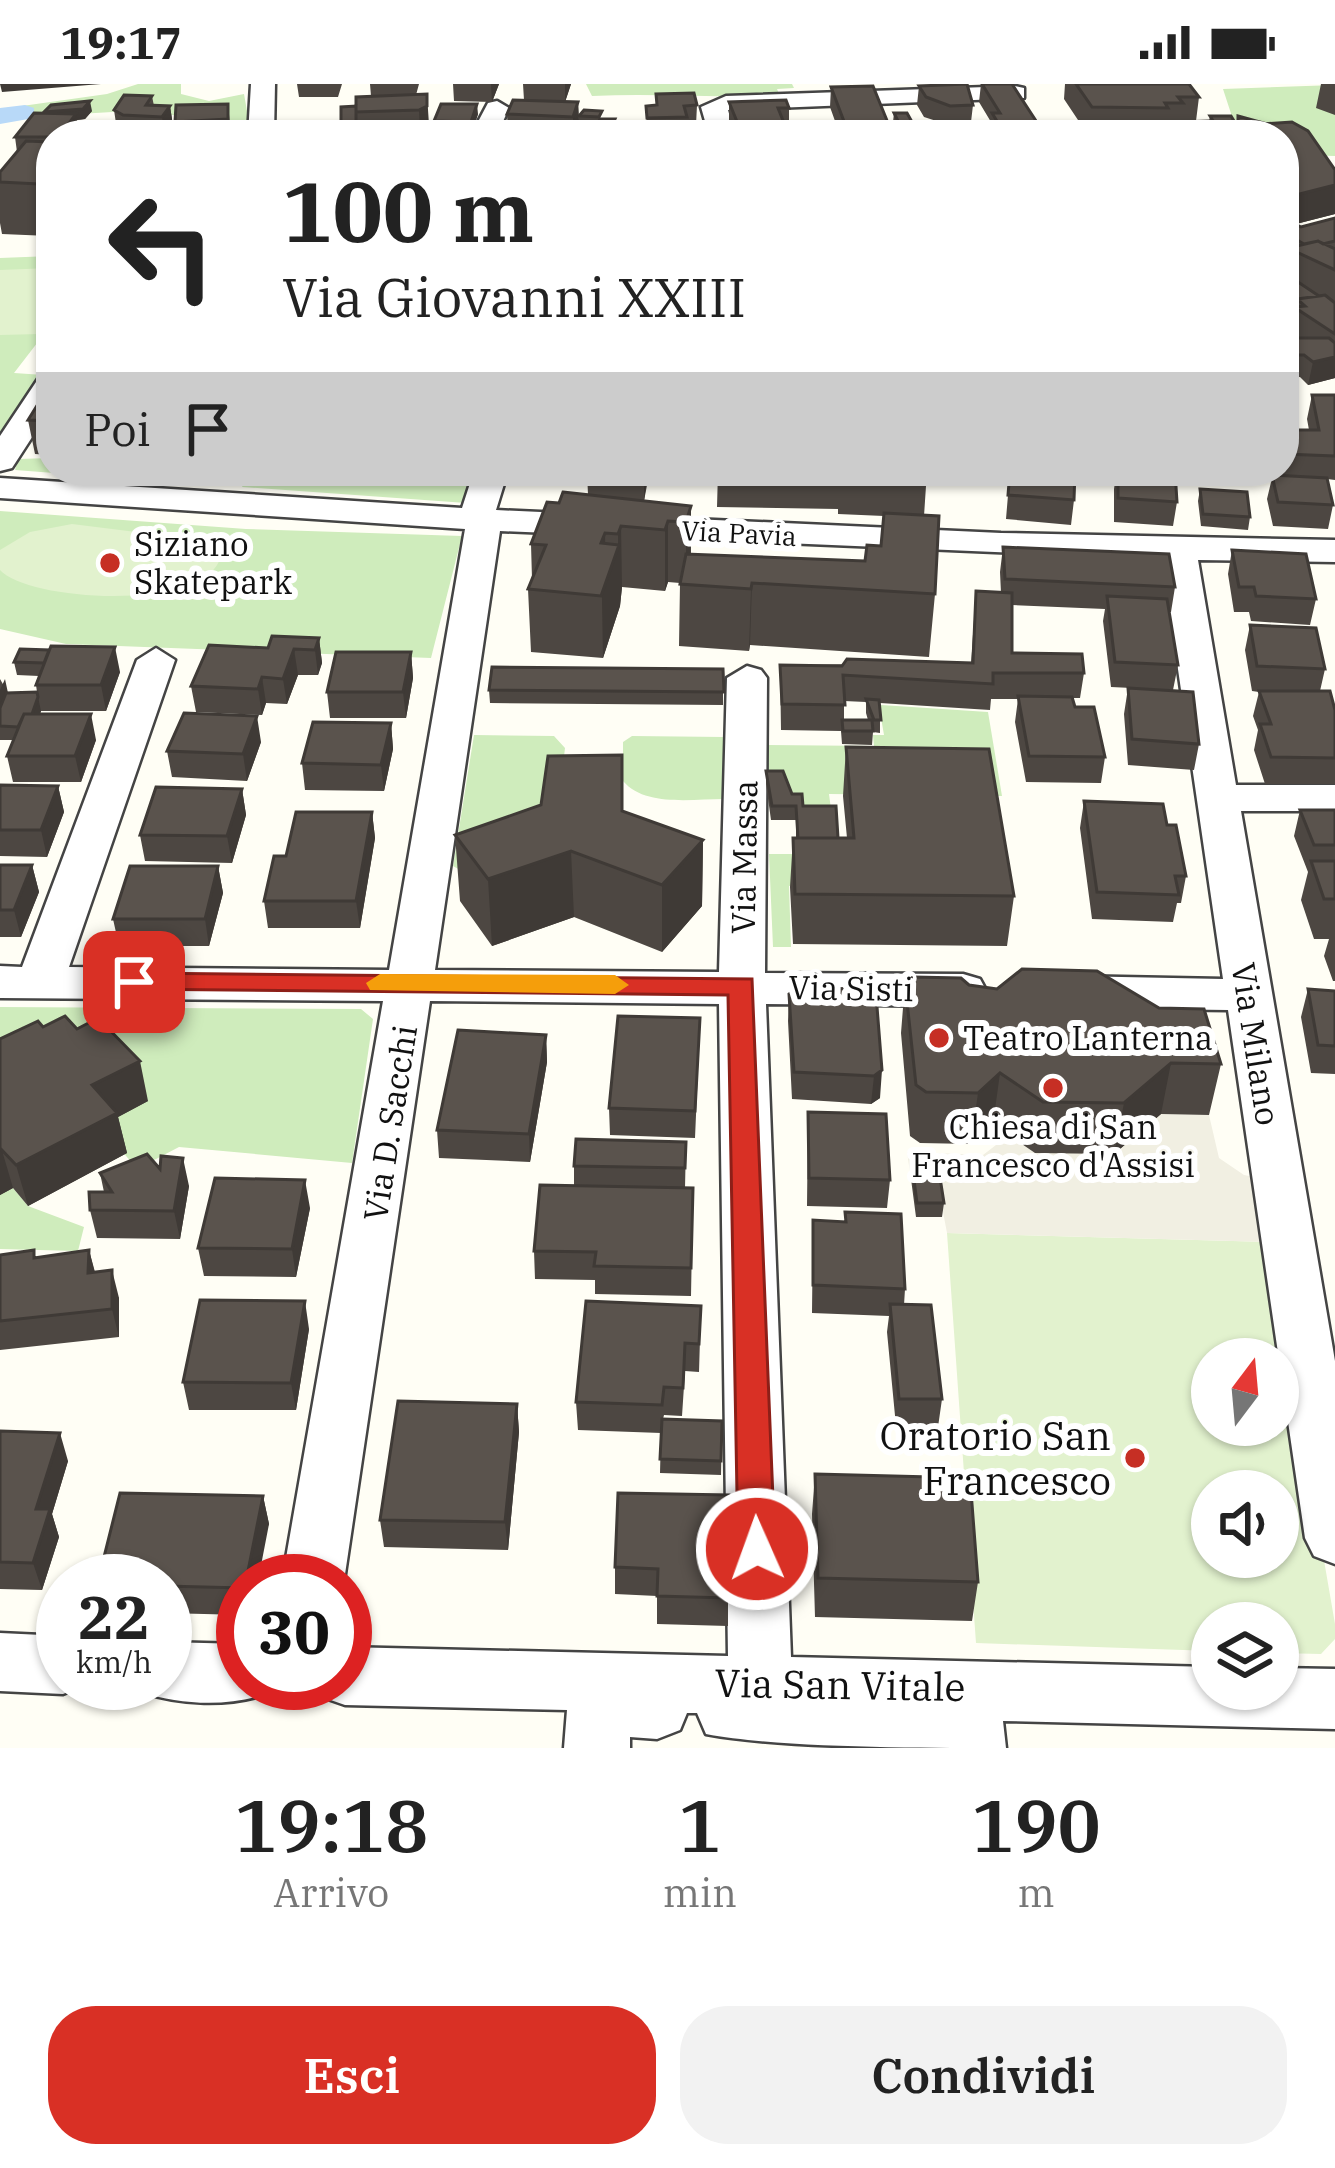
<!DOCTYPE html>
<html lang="it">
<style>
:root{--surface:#fff;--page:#f2f2f2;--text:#222;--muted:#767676;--accent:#d93025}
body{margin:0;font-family:"IBM Plex Serif",serif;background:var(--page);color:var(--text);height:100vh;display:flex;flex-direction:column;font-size:45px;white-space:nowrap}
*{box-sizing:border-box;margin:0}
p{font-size:39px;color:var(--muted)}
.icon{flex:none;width:66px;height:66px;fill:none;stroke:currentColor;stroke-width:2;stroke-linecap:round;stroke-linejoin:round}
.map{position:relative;height:1664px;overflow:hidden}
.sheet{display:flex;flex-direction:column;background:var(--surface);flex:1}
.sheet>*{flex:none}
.top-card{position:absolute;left:36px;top:36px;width:1263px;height:366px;border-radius:48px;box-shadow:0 3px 9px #0004;background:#fff;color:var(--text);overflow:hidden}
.needle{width:78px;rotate:16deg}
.fabs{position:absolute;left:1191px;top:1254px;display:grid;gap:24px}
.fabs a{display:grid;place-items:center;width:108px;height:108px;border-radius:50%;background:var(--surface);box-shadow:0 3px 9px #0004;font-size:60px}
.speed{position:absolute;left:36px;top:1470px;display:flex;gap:24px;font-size:60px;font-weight:700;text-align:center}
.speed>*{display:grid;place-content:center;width:156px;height:156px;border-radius:50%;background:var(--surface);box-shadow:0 3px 9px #0004;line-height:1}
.speed small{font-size:30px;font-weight:400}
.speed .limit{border:18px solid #d22;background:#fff;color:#111}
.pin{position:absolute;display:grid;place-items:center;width:102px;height:102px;color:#fff;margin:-51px;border-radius:24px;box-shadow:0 6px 18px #0006}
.me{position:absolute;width:132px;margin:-66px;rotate:358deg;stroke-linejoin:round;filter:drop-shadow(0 0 9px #0008)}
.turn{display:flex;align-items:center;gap:42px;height:252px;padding:0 48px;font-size:54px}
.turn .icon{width:156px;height:156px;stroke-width:2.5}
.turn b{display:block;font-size:84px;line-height:102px}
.then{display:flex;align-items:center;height:114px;padding:0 48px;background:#0003;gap:24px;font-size:45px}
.eta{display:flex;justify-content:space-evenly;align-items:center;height:204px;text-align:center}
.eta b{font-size:72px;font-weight:600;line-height:84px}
.cta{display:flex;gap:24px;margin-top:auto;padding:24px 48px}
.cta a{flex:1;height:138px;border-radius:48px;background:var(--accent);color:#fff;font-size:48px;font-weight:600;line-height:138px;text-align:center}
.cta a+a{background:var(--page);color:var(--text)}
.status{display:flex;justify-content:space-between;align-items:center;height:84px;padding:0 60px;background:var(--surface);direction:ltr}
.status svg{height:33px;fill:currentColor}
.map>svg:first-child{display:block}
.green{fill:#cfecbc}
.pitch{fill:#e2f2ce;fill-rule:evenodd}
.plaza{fill:#f1efe2}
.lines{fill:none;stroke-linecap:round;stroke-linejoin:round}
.canal{fill:#b8d9f8;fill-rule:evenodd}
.minor-casing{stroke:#444;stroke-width:5}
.minor{fill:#fff;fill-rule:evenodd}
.wall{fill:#4d4742;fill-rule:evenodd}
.shaded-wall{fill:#3f3a36}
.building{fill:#5a534d;stroke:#3f3a36;stroke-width:3}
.route{fill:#d93025;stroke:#8d1f18;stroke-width:3}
.slow{fill:#f59e0b}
.poi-dot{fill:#c62f24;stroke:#fff;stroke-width:4.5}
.labels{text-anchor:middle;stroke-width:12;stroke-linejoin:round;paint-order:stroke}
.far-street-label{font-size:27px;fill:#111;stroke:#fff}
.poi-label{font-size:33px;fill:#111;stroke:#fff;text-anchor:start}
.street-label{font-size:33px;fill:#111;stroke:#fff}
.near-poi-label{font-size:39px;fill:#111;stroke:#fff;text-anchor:end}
.near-street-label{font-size:39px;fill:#111;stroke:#fff}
</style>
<div class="status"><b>19:17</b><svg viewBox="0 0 49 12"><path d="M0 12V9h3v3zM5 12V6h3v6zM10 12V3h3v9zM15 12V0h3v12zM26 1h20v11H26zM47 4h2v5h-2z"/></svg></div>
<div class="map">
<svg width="1335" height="1664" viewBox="0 0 1335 1664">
<rect width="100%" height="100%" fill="#fffef5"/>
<!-- green -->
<path class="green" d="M138,0H181V10L209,17L244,10L249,38L129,27L28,33L19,27L22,22L107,10Z
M586,0H792L794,4L777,5L780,12C716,14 655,9 592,12Z
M1335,1V72L1297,71L1284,51H1238L1223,5Z
M51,172V241L14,289L44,291L0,353V174Z
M51,374V387H231L223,402L15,386L18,375Z
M250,387H397L487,399L480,420L242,403Z
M0,427L246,445L462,452L431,574L66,560L0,545Z
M866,620L988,628L1002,712L829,710L832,733L793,721L768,698V661L874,662L873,651H884L880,628L866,627Z
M474,651L554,652L565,664L557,732L492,804L453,782Z
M632,652L724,653V715C692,715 645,723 623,697V658Z
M769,770H797L799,801L789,802L791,863H773Z
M0,923L361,925L373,935L352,1079L179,1063L137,1085L101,1042L148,1016L0,1001Z
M13,1104L28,1122L84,1143L78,1167L0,1165V1110Z"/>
<!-- pitch -->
<path class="pitch" d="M51,184V210L39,250L0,251V186Z
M72,440L200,456L215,462L221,472C207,529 27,517 0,486V466L30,448Z
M947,1149L1269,1158L1335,1540V1555L1321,1570L1278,1569V1539H1212V1567L976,1559ZM1212,1275H1278V1341H1212ZM1212,1407H1278V1473H1212Z"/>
<!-- plaza -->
<path class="plaza" d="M1161,1030L1209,1031L1219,1074L1244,1091L1260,1094L1269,1158L947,1149L937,1096L911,1095L907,1068L983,1071L1009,1051L1035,1069Z"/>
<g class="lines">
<!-- canal -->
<path class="canal" d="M25,21L34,24V34L0,40V24Z"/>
<defs>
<path id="minor" d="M251,0H275L274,51H248Z
M1015,2L1024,4V14L728,26L735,51H709L701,23L726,12Z
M497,17L509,24L497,51H471L488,19Z
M51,289V324L12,384L0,387V352L40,292Z
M474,387H508L496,426L1001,449L1335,456V478L1198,476L1236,701H1335V727H1241L1335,1277V1480L1314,1472L1305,1454L1228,926L1071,924L1054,919L1048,908L1054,897L1071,892L1223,895L1162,475L500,447L435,886L719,888L727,594L747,582L761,586L767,594L765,889L963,890L980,895L986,906L980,917L963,922L766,920L791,1573L1212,1583V1605H1278V1584L1335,1585V1645L1003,1637L1006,1664C924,1664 779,1664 706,1650L697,1629H687L680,1646L657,1655L630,1653V1664H564L567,1626L345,1621L322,1613L316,1599H345V1563L728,1572L719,920L430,917L344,1497H282L383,917L0,914V882L22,883L137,576L156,564L175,576L69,883L389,886L465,445L0,414V394L462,424Z
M0,1549L63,1552V1599L85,1601L63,1610L0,1607Z
M165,1558L243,1560V1599H270L266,1610C229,1623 179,1621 142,1608L139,1599H165Z"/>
</defs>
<!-- minor casing -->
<use href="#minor" class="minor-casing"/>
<!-- minor -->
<use href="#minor" class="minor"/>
</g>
<!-- wall -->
<path class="wall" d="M297,0H342L338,13H299Z
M370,0H419L416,11L429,41L420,46L342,49L341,39L356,22L371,12Z
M453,0H499L492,18L454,17Z
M523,0H571L565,18L524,16Z
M981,0H1012L1042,46V51H840L830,23L831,3L888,39L893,38L894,29L917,47L952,45V42L924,33L917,21L919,2L973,21L971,38L991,45V38L979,18Z
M1065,0H1189L1199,13L1196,37L1209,38L1210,32L1236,41L1238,32L1267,40L1292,38L1335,130L1296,140L1301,143L1335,134V294L1308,301L1300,293L1284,294V254H1288L1289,244L1284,245V51H1088L1064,15Z
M1321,0H1335V31L1316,24Z
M656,10L697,21L696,41H687L686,51H647L646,22L656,21Z
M152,12L154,22H170L173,42L166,51H126L117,46L114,26Z
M578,18L579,38L574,51L508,50L507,30Z
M729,18L789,24V44H786L785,51H734L729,37Z
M228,20L231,51H177L175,38Z
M584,26L602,35L615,46L613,51H596V43L579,42V32Z
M92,27L85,35L77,36L80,49L51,51V149L49,152L2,150L0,139V88L17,68L15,53L44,29Z
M478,30L472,48L434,47V37Z
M51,299V371L35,370L28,336Z
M1284,310L1297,326L1293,346H1309L1307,335L1312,311H1335V396L1327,395L1333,421L1328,445L1273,442L1267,415L1272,394L1175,390L1177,418L1173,442L1114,438V405L1116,391H1104V387H1284Z
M587,387H657L655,396H648L644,417L691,422V470L865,477L881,462L884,432L838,430V425L717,423L718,387H927L924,432L935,510L929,573L750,561L749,567L679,562L680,499L668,498L665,507L622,503L620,522L603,574L531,568L528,505L532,495L531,460L559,419L588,411Z
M1010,387L1074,416L1071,441L1006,435Z
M1200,405L1250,433L1248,446L1201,442L1198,417Z
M1003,463L1175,503L1171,528H1169L1178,581L1173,606L1111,603L1103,537L1105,525L1012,521V569L1084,589L1080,614H1072L1075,623L1105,673L1101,699L1026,698L1015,638L1018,615H991L990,626L880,619V649L873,648L872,661L842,660L841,647L781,646L780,581L971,579L976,507L1001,509L1000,488ZM844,617L866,618V629L868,636H844Z
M1232,466L1316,515L1310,541L1251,537L1249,528H1234L1228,490Z
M1250,541L1325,585L1320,607L1335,626V700H1265L1254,666L1258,646L1253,632L1259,608L1252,607L1245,566Z
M319,554L322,579L318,591H298L287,620L266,619L262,631L196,628L191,602L268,564Z
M20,565L120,588L106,627H41L40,630L96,656L81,698H13L7,672L13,656H0V595L8,609L37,608L36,601L39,592L17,591L14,578Z
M411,568L413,594L406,634H330L327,608Z
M723,585V621L490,619L489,606Z
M1128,604L1199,660L1194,686L1128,681L1124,630Z
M391,639L393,665L384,707L305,706L302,679Z
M261,658L247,697L172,693L167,667Z
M846,663L1014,812L1007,862L793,860L790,803L793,754H796V736H771L766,700V687L838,754H847L843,712Z
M0,701L58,702L64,728L47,773L0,772Z
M242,705L246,731L232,779L145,777L140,751Z
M1084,717L1167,741L1186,792L1181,819H1177L1173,838L1092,835L1080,744Z
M1300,726H1335V897H1333L1324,872L1329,855H1314L1301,816L1308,788L1294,752Z
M623,727L703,756L702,822L662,868L574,833L492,862L460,817L455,751Z
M372,728L375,754L360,844H268L264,817L286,772Z
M0,781H32L39,808L21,853H0Z
M218,782L223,809L209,862H119L113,835Z
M905,899L969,901L1221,980L1209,1031L1161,1030L1114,1070L1035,1069L993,1040L971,1060L920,1059L910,1052L901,949Z
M868,905L880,1014L871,1020L792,1015L788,937L789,910Z
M1308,905L1335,907V990L1311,989L1301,933Z
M43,943L148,1017L118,1033L127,1069L28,1122L13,1104L0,1111V955Z
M546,951L547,978L530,1078L439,1074L437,1046Z
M699,962L695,1054L610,1051L609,1024Z
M808,1028L890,1096L887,1124L807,1122Z
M686,1058L685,1104H693L691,1212L595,1210V1196L535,1195L534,1167L574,1102V1082Z
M912,1081L944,1119L942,1133H916L911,1095Z
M160,1085L189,1102L180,1155L97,1154L90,1126L104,1108L100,1089Z
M310,1124L296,1193L204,1192L198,1164Z
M845,1129L905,1205L904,1221L942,1315L938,1343L896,1342L887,1248L889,1232L812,1229L813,1136L845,1138Z
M89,1166L95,1188L119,1214V1253L0,1266V1171L36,1174Z
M701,1222L699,1288L685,1287L682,1332L664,1331L663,1335L722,1337L721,1391L660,1389L661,1349L578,1346L576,1318Z
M309,1245L296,1326H189L183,1298Z
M517,1320L519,1348L508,1466L384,1463L380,1436Z
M0,1347L68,1377L52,1430L59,1453L42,1506L0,1505Z
M815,1390L978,1498L972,1537L815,1533L812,1430Z
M618,1409L728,1514V1542L657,1540V1512L615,1510V1483Z
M263,1412L269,1440L243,1497V1531L165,1529V1497Z"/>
<!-- shaded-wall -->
<path class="shaded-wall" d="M0,0H101L2,8Z
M491,0H499L492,18Z
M565,0H571L565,18Z
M427,10L429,41L420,46L419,26Z
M90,17L92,27L85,35L77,36L78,51H60L44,28Z
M578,18L579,38L573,51V33Z
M477,20L478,30L472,48L471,38Z
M170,22L173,42L165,51L162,33Z
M51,85V149L49,152L39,100Z
M1335,101V130L1284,143V114Z
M1297,156L1294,167L1288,164L1284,180V159Z
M1335,273V294L1308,301L1313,278Z
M644,387H648L644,417Z
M691,422L690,483L686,499V438Z
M668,437V498L665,507V446Z
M621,442L622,503L620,522L603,574L601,459L605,449L606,498L618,463V450Z
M752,499L750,561L749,567L751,505Z
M319,554L322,579L318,591L315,566Z
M115,563L120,588L106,627L101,601Z
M294,565L298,591L287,620L283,595Z
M411,568L413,594L406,634L403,608Z
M262,593L266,619L262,631L258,605Z
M5,595L8,609L0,626V606Z
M38,613L41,627L30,656L26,643Z
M91,630L96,656L81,698L75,672Z
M257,632L261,658L247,697L243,670Z
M391,639L393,665L384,707L381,681Z
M58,702L64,728L47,773L41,746Z
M242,705L246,731L232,779L227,752Z
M372,728L375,754L360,844L356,817Z
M703,756L702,822L662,868V801Z
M571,767L574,833L492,862L488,795Z
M32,781L39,808L21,853L14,826Z
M218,782L223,809L209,862L205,835Z
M546,951L547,978L530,1078L529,1050Z
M140,977L148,1017L118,1033L127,1069L28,1122L16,1081L92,1001Z
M1171,979L1161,1030L1114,1070L1124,1019Z
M882,986L880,1014L871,1020L874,992Z
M1000,989L993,1040L971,1060L978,1009Z
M1,1063L13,1104L0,1111V1064Z
M183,1074L189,1102L180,1155L174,1127Z
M305,1096L310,1124L296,1193L292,1165Z
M89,1166L96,1194L88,1189Z
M112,1186L119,1214V1253L112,1225Z
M305,1217L309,1245L296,1326L291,1299Z
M517,1320L519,1348L508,1466L505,1438Z
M60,1349L68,1377L52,1430L59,1453L42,1506L33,1479L36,1425Z
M263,1412L269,1440L258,1497H246Z"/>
<!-- building -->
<path class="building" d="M967,0L973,21L950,22L926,13L919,2Z
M982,0H1012L1042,46L1003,47L992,29H1000Z
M1076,0H1189L1199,13H1178L1183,19H1165L1168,24L1092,23Z
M873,2L888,39L898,38L902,50L848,48L831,3Z
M694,9L697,21L684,22L687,33L647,34L646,22L657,21L656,10Z
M427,10V22L419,26L356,28V13Z
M124,11L152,12L146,21L170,22L162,33L123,31L114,26Z
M513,16L578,18L573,33L507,30Z
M786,16L789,24H778L786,44L740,45L729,18Z
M90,17L83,25L44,28L51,21Z
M228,20V35L175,38L176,21Z
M441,20H477L471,38L434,37Z
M356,22V38L341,39V23Z
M584,26L602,27L599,33L579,32Z
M34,29L76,30L60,51H51V53H15Z
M894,29H907L917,47H903Z
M1210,32H1231L1237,42L1217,43Z
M1238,32L1267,40L1241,42L1238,40Z
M600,35H615L611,44L596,43Z
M1209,37L1213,44L1187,46L1181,38Z
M978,38L997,49L919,51L917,47L956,45L953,39Z
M1172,38L1185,51H1147L1136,40Z
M1292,38L1308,47L1335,86V101L1284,114V75L1290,78L1284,60V51H1196L1190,45Z
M26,57L51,58V85L39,100L0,98V88Z
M1335,134V157L1323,160L1318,157L1304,160L1297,156L1284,159V139L1291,138L1301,143Z
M1318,157L1335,165V186L1288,164Z
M1284,196H1295L1319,212L1297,215L1295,222L1284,223Z
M1325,211L1335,219V250L1294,223L1305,222L1297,215Z
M1284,254H1329L1335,259V273L1313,278L1304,271H1284Z
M51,299V337L28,336Z
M1284,310H1293L1297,326L1288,325L1290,335L1284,334Z
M1312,311H1335V372L1284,370V346H1319Z
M718,387H927V399L840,395V390L718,388Z
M1010,387H1075L1074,416L1008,411Z
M1118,387H1175L1177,418L1118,414Z
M1272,391L1327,394L1333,421L1278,418Z
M1200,405L1247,408L1250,433L1203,430Z
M563,408L691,422L686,438L668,437L665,446L621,442L618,450L605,449L601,459L619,461L601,512L528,505L546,461L531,460L547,418L559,419Z
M884,429L939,432L935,510L752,499L751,505L680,500L686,470L865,477L867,461L881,462Z
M1003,463L1169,470L1175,503L1005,495Z
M1232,466L1306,470L1316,515L1256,512L1254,503H1239Z
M976,507L1012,509V569L1082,570L1084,589H993V600L843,591L845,621L782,620L780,581L842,582L847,575L973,579Z
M1107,512L1167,515L1178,581L1115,578Z
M1250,541L1316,544L1325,585L1257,582Z
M272,552L319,554L315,566L294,565L283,595L262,593L258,605L191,602L209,561L268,564Z
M51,562L115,563L101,601H36Z
M20,565L49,566L44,579L14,578Z
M336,568H411L403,608H327Z
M492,583L723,585L724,608L489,606Z
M1128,604L1193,608L1199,660L1132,655Z
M1259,607H1330L1335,626V674L1271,673L1260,640H1271Z
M37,608L38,613L32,630H24L18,643L0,642V624L6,609Z
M1018,612L1072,613L1075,623H1094L1105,673L1029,672Z
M866,615L879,616L881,636H874Z
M184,629L257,632L243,670L167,667Z
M24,630H91L75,672H7Z
M842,636H872L873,647H843Z
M313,638L391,639L381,681L302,679Z
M846,663L989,665L1014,812L795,810L793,754H854Z
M622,671V727L703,756L662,801L571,767L488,795L455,751L541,721L548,672Z
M766,687H783L792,710H802L803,722H836L838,754H798L796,722H772Z
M0,701L58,702L41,746H0Z
M156,703L242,705L227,752L140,751Z
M1084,717L1163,720L1167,741H1176L1186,792H1175L1179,811L1097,808Z
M1300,726H1335V761H1314Z
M296,728H372L356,817H264L274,772H286Z
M1311,777H1335V815H1324Z
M0,781H32L14,826H0Z
M130,782H218L205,835H113Z
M1022,885L1097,887L1159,924L1204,925L1221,980L1171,979L1124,1019L1043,1018L1000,989L978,1009L926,1008L916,1001L905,899L913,893L961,894L969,901L997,905Z
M798,904L868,905L876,910L882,986L874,992L794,988L789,910Z
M1308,905L1335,907V962L1318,961Z
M65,932L77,945L98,934L140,977L92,1001L117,1029L16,1081L0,1064V955L38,937L43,943Z
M618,932L700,934L695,1027L609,1024Z
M458,946L546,951L529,1050L437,1046Z
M808,1028L886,1030L890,1096L809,1094Z
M576,1055L686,1058L685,1084L574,1082Z
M147,1070L160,1085L161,1072L183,1074L174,1127L90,1126L89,1108H112L100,1089Z
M912,1081H938L944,1119H917Z
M215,1094L305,1096L292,1165L198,1164Z
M540,1101L693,1104L691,1184L594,1182L596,1168L534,1167Z
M845,1128L901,1130L905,1205L813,1201V1136L846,1138Z
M34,1166V1174L89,1166L88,1189L112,1186V1225L0,1237V1171Z
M200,1216L305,1217L291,1299L183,1298Z
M586,1217L701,1222L699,1260L685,1259L683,1304L664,1303L662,1321L576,1318Z
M890,1220L931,1221L942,1315H899Z
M398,1317L517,1320L505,1438L380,1436Z
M662,1335L722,1337L721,1377L660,1375Z
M0,1347L60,1349L36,1425H50L33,1479L0,1478Z
M815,1390L970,1394L978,1498L818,1494Z
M120,1409L263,1412L246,1497H243V1504L165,1502V1497H98Z
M618,1409L729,1411L728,1514L657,1512L658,1485L615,1483Z"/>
<!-- route -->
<path class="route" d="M134,889L752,895L775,1465L770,1476L757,1481L744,1476L738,1465L728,911L123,905L119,898Z"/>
<!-- slow -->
<path class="slow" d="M380,890L615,891L629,901L615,910L370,906L366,899Z"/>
<!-- markers -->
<g class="poi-dot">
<circle cx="110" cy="479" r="12"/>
<circle cx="939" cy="954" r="12"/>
<circle cx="1053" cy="1004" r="12"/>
<circle cx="1135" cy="1374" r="12"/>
</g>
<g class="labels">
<!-- far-street labels -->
<g class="far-street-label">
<text transform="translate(739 450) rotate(3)" y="9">Via Pavia</text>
</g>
<!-- poi labels -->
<g class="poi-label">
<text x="134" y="472">Siziano<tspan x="134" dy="38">Skatepark</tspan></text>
<text x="963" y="966">Teatro Lanterna</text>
<text x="1053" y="1055" text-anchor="middle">Chiesa di San<tspan x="1053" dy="38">Francesco d'Assisi</tspan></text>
</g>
<!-- street labels -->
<g class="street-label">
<text transform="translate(744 773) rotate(-89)" y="12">Via Massa</text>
<text transform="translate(851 904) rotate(1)" y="12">Via Sisti</text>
<text transform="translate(1256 960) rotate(81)" y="12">Via Milano</text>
<text transform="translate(390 1039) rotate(-81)" y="12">Via D. Sacchi</text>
</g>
<!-- near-poi labels -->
<g class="near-poi-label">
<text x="1111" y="1366">Oratorio San<tspan x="1111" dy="45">Francesco</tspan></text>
</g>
<!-- near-street labels -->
<g class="near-street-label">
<text transform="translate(840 1601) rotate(1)" y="14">Via San Vitale</text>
</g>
</g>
</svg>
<div class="fabs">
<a><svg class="needle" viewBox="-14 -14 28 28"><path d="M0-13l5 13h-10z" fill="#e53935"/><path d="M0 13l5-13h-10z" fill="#767676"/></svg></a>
<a><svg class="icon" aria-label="sound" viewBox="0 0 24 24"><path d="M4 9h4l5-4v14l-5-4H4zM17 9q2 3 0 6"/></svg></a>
<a><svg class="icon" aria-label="layers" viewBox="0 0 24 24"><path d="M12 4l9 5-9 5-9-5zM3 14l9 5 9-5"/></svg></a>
</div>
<div class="speed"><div>22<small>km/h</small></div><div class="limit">30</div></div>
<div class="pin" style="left:134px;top:898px;background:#d93025"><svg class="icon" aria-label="arrive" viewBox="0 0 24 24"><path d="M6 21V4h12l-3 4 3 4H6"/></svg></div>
<svg class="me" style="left:757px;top:1465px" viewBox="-20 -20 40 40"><circle r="17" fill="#d93025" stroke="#fff" stroke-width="3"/><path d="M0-11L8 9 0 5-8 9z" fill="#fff"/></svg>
<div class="top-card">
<div class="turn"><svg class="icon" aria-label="left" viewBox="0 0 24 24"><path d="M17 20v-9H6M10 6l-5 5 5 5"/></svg><div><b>100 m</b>Via Giovanni XXIII</div></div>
<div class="then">Poi<svg class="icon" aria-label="arrive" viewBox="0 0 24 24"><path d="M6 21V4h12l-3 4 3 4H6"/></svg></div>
</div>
</div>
<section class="sheet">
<div class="eta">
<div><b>19:18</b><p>Arrivo</p></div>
<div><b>1</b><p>min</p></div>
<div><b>190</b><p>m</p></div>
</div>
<div class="cta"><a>Esci</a><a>Condividi</a></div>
</section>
